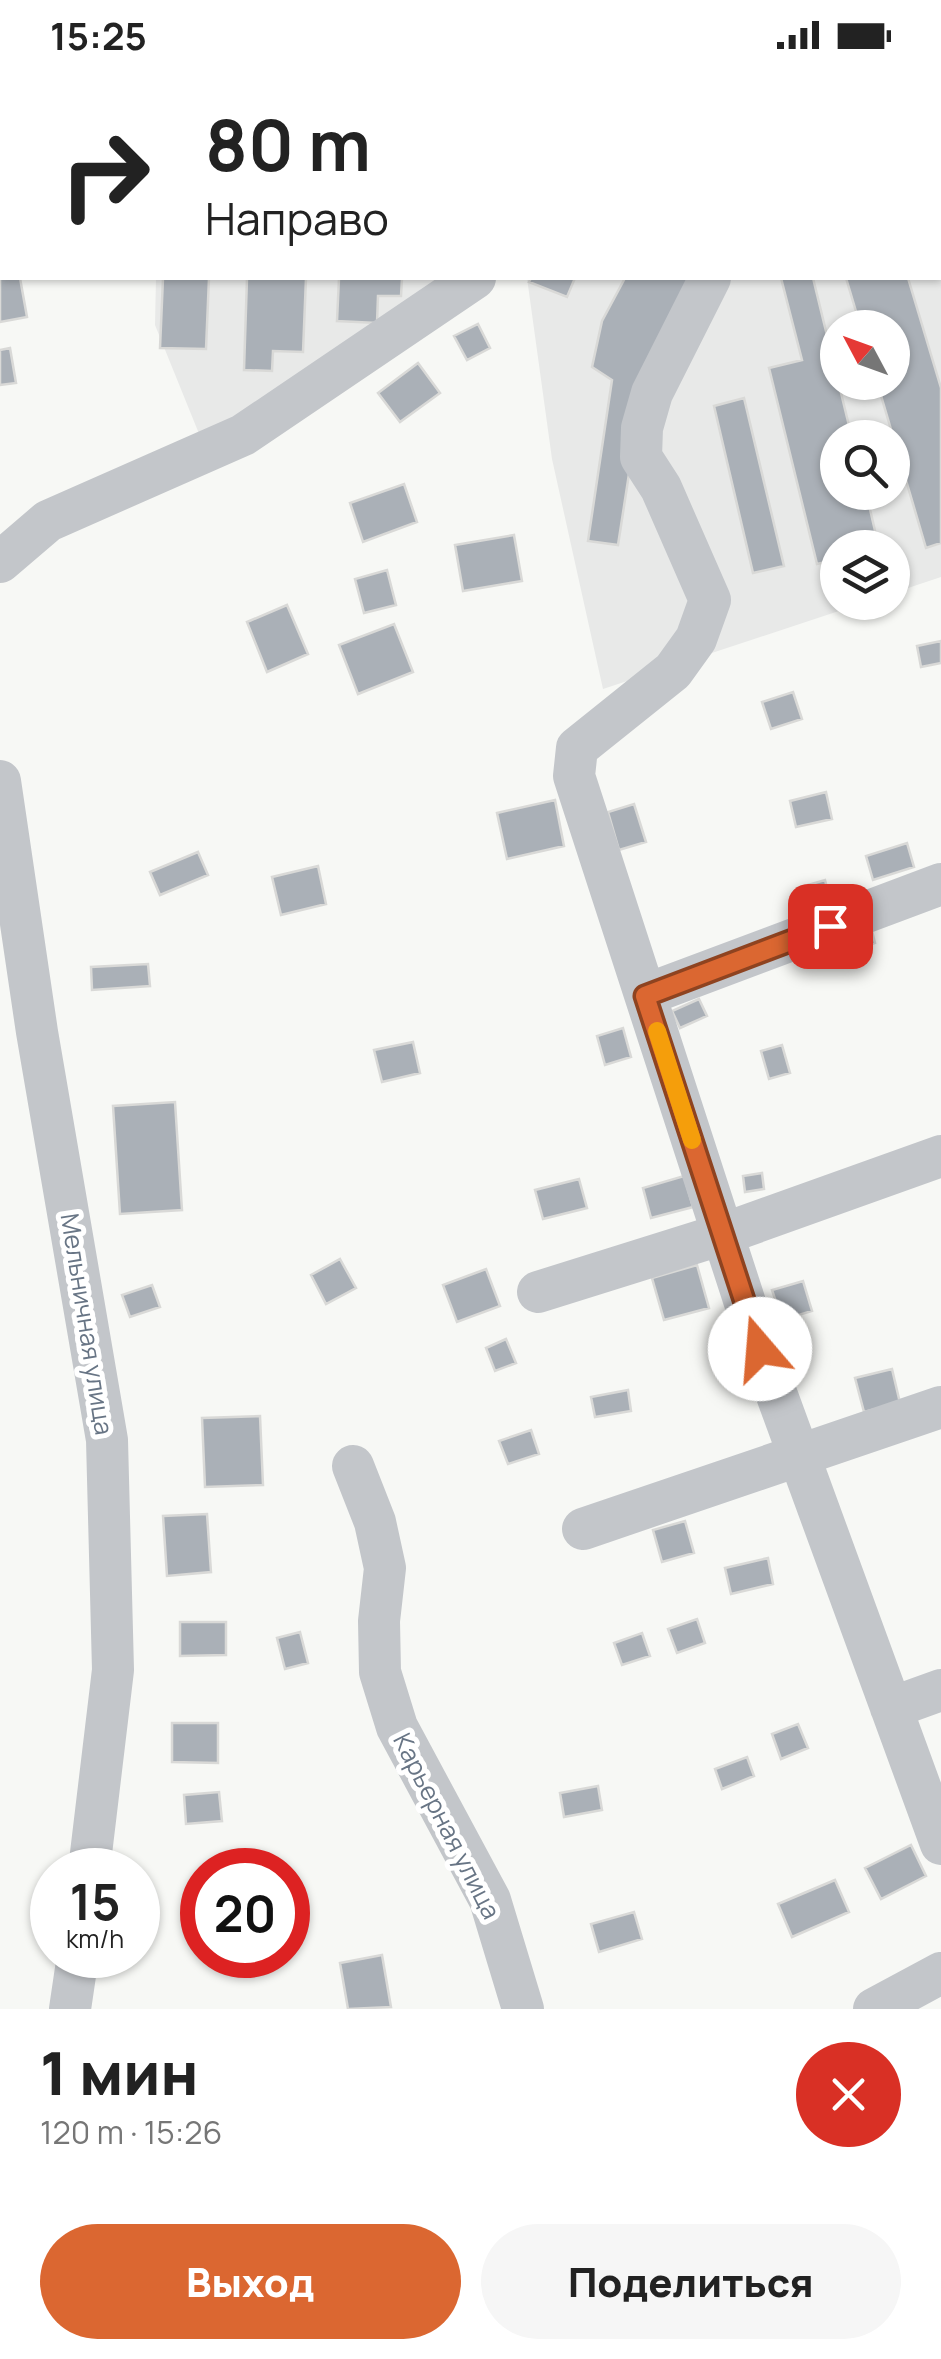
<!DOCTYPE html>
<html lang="ru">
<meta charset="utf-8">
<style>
:root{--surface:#fff;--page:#f6f6f6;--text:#222;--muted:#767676;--accent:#db6731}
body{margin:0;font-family:Manrope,sans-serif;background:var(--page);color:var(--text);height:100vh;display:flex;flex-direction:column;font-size:38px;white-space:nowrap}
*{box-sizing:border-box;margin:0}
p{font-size:32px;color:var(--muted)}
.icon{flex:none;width:55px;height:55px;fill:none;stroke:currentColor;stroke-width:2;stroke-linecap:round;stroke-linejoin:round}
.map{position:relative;height:1939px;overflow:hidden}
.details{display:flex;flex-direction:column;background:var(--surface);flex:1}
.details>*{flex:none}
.guide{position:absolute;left:0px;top:0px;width:942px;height:210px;box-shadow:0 2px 8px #0004;background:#fff;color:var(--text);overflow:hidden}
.needle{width:65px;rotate:311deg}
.buttons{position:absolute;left:820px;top:240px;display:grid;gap:20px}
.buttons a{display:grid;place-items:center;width:90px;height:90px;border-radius:50%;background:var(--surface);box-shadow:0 2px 8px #0004;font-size:50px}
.speed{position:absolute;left:30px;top:1778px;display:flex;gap:20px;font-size:50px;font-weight:700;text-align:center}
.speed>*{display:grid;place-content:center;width:130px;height:130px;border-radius:50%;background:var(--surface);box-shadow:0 2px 8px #0004;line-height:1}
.speed small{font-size:25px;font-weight:400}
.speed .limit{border:15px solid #d22;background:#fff;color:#111}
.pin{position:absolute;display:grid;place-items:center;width:85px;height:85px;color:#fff;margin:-42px;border-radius:20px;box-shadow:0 5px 15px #0006}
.me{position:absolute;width:110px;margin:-55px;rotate:342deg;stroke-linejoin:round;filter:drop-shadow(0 0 8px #0008)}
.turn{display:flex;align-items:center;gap:35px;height:210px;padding:0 40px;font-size:45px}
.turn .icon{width:130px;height:130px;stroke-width:2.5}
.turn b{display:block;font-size:70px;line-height:85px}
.round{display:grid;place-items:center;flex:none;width:105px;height:105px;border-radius:52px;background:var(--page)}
.overview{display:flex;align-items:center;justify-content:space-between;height:170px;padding:0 40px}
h1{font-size:60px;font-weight:800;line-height:75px}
.primary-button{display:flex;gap:20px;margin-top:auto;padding:20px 40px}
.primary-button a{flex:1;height:115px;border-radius:60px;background:var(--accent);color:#fff;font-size:40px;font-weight:800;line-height:115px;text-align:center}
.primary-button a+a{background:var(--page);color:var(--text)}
.status{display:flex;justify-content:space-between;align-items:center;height:70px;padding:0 50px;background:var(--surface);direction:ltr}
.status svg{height:28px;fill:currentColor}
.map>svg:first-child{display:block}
.built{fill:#e8e9e8;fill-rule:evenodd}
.building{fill:#aab0b7;stroke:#d9d9d7;stroke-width:2.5}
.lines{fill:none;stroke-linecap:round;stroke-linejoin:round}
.minor{stroke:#c3c6ca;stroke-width:42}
.route-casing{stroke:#8e4320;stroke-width:25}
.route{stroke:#db6731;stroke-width:18}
.slow{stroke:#f59e0b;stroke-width:18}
.labels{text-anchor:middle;stroke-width:10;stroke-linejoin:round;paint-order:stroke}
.street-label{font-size:25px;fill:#687585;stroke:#fff}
</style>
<div class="status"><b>15:25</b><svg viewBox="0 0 49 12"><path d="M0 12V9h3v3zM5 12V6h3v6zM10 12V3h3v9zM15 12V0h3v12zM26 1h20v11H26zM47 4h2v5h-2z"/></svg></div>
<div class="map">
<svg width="941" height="1939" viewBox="0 0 941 1939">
<rect width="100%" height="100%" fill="#f7f8f5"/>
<!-- built -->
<path class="built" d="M158,0H941V507L893,523L892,478H838V532L863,533L603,619L552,389L527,208H940V2H158ZM838,258H892V312H838ZM838,368H892V422H838Z
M156,208H452L206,381L155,255Z"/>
<!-- building -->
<path class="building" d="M347,0H410L347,2Z
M442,0H514L442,2Z
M734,0H806L733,2Z
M0,204L2,208H20L27,247L0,252Z
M163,208H209L206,279L160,278Z
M247,208H306L303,282L273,281L272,301L244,300Z
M339,208H402L401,226H378L377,253L337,251Z
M531,208H575L567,227L529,212Z
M625,208H699L642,320L618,475L588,471L612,310L592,297L602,251Z
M781,208H813L852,368H838V422H866L879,478H838V489L817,494L769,298L802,290Z
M846,208H908L941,318V473L926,478L877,312H892V258H861Z
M478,254L490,278L467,290L454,266Z
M10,278L16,313L0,315V280Z
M418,293L440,323L400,352L378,323Z
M744,328L784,496L753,503L714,336Z
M404,414L417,452L363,472L350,433Z
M514,465L522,511L463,521L455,475Z
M387,500L396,535L364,543L355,509Z
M287,535L308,584L267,602L247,552Z
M394,554L413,602L358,624L339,575Z
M941,571V593L921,597L917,576Z
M793,622L802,649L771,659L762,632Z
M826,722L832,749L796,757L790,731Z
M555,730L564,776L507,789L497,743Z
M634,734L646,772L619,780L608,742Z
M907,773L914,797L873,810L866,786Z
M198,782L208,805L160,825L150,802Z
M318,796L326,834L281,845L272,807Z
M825,810L830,830L802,838L797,818Z
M871,857L875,873L864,877L859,861Z
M844,867L853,886L832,896L823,877Z
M148,894L150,916L92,920L91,897Z
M699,929L707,946L680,958L672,941Z
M623,958L631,987L605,995L597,966Z
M413,972L420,1003L382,1012L374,980Z
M782,975L790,1003L769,1009L761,981Z
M175,1032L182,1140L120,1144L113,1036Z
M762,1103L764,1119L745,1122L743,1106Z
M684,1106L693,1137L651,1148L643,1118Z
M579,1109L587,1138L543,1149L535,1120Z
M340,1189L356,1218L326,1234L311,1205Z
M697,1195L709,1238L664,1250L652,1208Z
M486,1199L500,1236L457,1252L443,1215Z
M803,1211L812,1241L782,1250L772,1220Z
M152,1215L160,1237L130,1247L122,1225Z
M506,1269L516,1293L495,1301L486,1278Z
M892,1299L900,1333L864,1342L855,1308Z
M628,1320L631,1341L595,1347L591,1327Z
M260,1346L263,1415L205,1417L202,1348Z
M531,1360L539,1384L508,1394L499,1371Z
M207,1444L211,1502L167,1506L163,1446Z
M685,1451L694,1483L662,1492L653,1460Z
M768,1488L773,1514L731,1524L725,1498Z
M697,1549L705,1573L677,1583L668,1559Z
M180,1552H226V1585L180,1586Z
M300,1562L308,1593L285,1599L277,1568Z
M642,1563L650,1586L622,1595L614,1573Z
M172,1653H218V1693L172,1692Z
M798,1654L808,1678L781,1689L772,1664Z
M747,1687L754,1706L722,1719L715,1699Z
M598,1716L602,1740L564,1747L560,1723Z
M219,1722L222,1751L186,1754L184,1725Z
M911,1775L926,1806L881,1829L865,1798Z
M835,1810L849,1842L792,1867L778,1834Z
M187,1817L202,1819V1855L183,1853Z
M634,1842L642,1869L599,1882L591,1854Z
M382,1885L391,1937L348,1939L340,1893Z"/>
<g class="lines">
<!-- minor -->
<path class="minor" d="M826,2L828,0
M710,208L652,323L642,358L641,387L661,418L710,530L696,569L673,601L577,678L574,706L760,1279L941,1774
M0,492L48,451L243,365L475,208
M0,711L37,962L107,1370L113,1600L89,1800
M645,925L941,814
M538,1222L723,1164L941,1086
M353,1396L375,1452L385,1498L379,1551L380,1602L397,1657L490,1830L523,1939
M583,1459L941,1337
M891,1638L941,1620
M70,1939L78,1885
M874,1939L941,1903"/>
</g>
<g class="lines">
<defs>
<path id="route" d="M760,1279L645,926L830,856"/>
</defs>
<!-- route casing -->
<use href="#route" class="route-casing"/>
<!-- route -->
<use href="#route" class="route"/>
<!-- slow -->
<path class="slow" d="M657,961L692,1070"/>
</g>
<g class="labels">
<!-- street labels -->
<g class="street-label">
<text transform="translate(87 1254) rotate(81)" y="9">Мельничная улица</text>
<text transform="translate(447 1756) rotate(63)" y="9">Карьерная улица</text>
</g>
</g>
</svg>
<div class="buttons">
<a><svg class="needle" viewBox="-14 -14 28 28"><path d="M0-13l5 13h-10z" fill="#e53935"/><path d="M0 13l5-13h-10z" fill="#767676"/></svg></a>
<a><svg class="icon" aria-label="search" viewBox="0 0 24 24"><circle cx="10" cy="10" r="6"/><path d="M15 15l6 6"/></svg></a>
<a><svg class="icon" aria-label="layers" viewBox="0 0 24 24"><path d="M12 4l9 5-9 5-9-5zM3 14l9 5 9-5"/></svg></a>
</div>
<div class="speed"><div>15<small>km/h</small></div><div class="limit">20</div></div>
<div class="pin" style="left:830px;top:856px;background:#d93025"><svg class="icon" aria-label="arrive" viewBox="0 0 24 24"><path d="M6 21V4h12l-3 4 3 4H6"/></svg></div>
<svg class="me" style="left:760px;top:1279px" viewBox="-20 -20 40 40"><circle r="19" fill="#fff"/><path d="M0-13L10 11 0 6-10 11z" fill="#db6731"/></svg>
<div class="guide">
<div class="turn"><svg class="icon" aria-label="right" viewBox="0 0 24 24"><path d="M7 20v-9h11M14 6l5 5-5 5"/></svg><div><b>80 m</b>Направо</div></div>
</div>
</div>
<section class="details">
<div class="overview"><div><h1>1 мин</h1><p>120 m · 15:26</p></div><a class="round" style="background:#d93025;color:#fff"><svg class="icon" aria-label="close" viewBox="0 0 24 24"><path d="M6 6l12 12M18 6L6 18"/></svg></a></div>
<div class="primary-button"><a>Выход</a><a>Поделиться</a></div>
</section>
